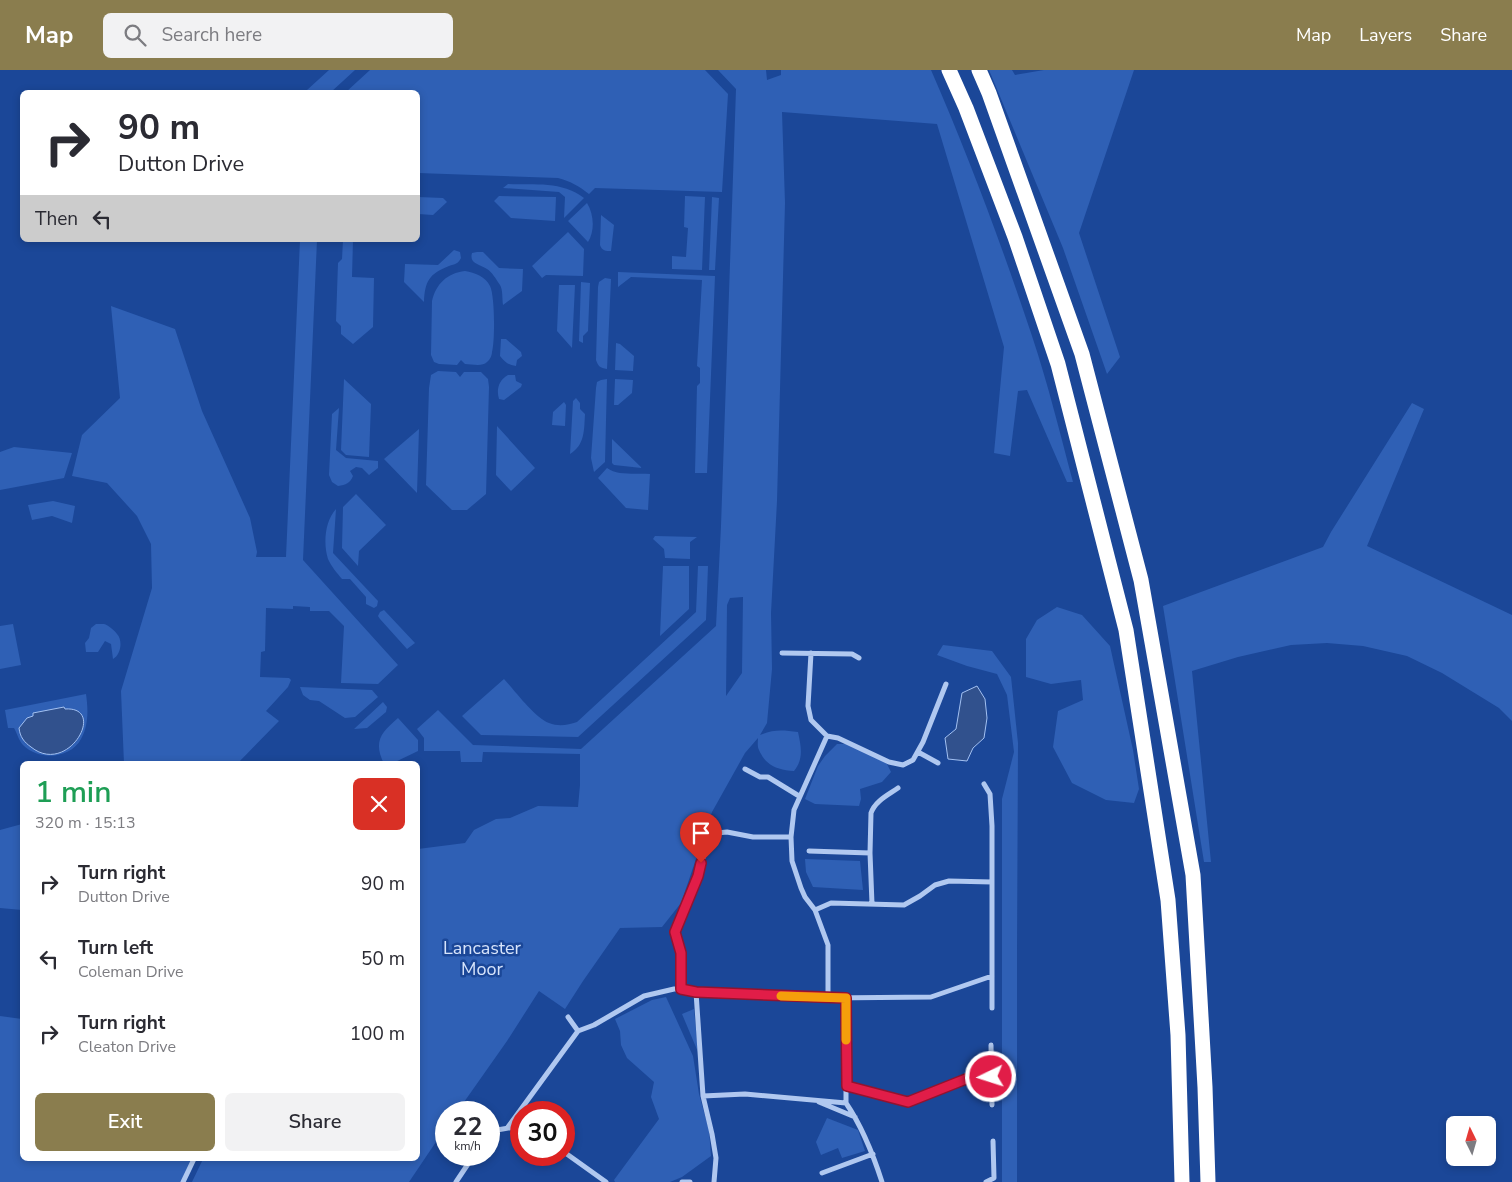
<!DOCTYPE html>
<meta charset="utf-8">
<style>
:root{--surface:#fff;--page:#f2f2f3;--text:#2b2b33;--muted:#7c7c81;--accent:#8a7d4e}
body{margin:0;font-family:"Nunito Sans",sans-serif;background:var(--page);color:var(--text);height:100vh;display:flex;flex-direction:column;font-size:19px;white-space:nowrap}
*{box-sizing:border-box;margin:0}
p{font-size:16px;color:var(--muted)}
.icon{flex:none;width:28px;height:28px;fill:none;stroke:currentColor;stroke-width:2;stroke-linecap:round;stroke-linejoin:round}
.map{position:relative;flex:1;overflow:hidden}
.panel{position:absolute;left:20px;top:691px;width:400px;height:400px;display:flex;flex-direction:column;background:var(--surface);border-radius:8px;box-shadow:0 2px 8px #0003}
.panel>*{flex:none}
.top-card{position:absolute;left:20px;top:20px;width:400px;height:152px;border-radius:8px;box-shadow:0 2px 8px #0003;background:#fff;color:var(--text);overflow:hidden}
.needle{width:32px;rotate:355deg}
.fabs{position:absolute;left:1446px;top:1046px;display:grid;gap:10px}
.fabs a{display:grid;place-items:center;width:50px;height:50px;border-radius:8px;background:var(--surface);box-shadow:0 2px 8px #0003;font-size:25px}
.speed{position:absolute;left:435px;top:1031px;display:flex;gap:10px;font-size:25px;font-weight:700;text-align:center}
.speed>*{display:grid;place-content:center;width:65px;height:65px;border-radius:50%;background:var(--surface);box-shadow:0 2px 8px #0003;line-height:1}
.speed small{font-size:12px;font-weight:400}
.speed .limit{border:8px solid #d22;background:#fff;color:#111}
.pin{position:absolute;display:grid;place-items:center;width:42px;height:42px;color:#fff;margin:-51px -21px;border-radius:50% 50% 50% 0;rotate:-45deg;box-shadow:0 0 5px #0007}
.pin .icon{rotate:45deg}
.me{position:absolute;width:55px;margin:-28px;rotate:266deg;stroke-linejoin:round;filter:drop-shadow(0 0 4px #0008)}
.turn{display:flex;align-items:center;gap:18px;height:105px;padding:0 15px;font-size:22px}
.turn .icon{width:65px;height:65px;stroke-width:2.5}
.turn b{display:block;font-size:35px;line-height:42px}
.then{display:flex;align-items:center;height:48px;padding:0 15px;background:#0003;gap:10px;font-size:19px}
.round{display:grid;place-items:center;flex:none;width:52px;height:52px;border-radius:8px;background:var(--page)}
.headline{display:flex;align-items:center;justify-content:space-between;height:85px;padding:0 15px}
h1{font-size:30px;font-weight:600;line-height:38px;color:#1e9e55}
.cta{display:flex;gap:10px;margin-top:auto;padding:10px 15px}
.cta a{flex:1;height:58px;border-radius:8px;background:var(--accent);color:#fff;font-size:20px;font-weight:600;line-height:58px;text-align:center}
.cta a+a{background:var(--page);color:var(--text)}
ul{padding:0;list-style:none}
li{display:flex;align-items:center;gap:15px;height:75px;padding:0 15px}
li div{flex:1}
li b{display:block;font-size:19px}
li em{font-style:normal}
header{display:flex;align-items:center;gap:30px;box-sizing:border-box;height:70px;padding:0 25px;background:var(--accent);color:#fff}
header strong{font-size:24px}
nav{display:flex;gap:28px;margin-inline-start:auto;font-size:18px}
.search{width:350px;height:45px;background:var(--page);display:flex;align-items:center;gap:12px;box-sizing:border-box;padding:0 18px;border-radius:8px;color:var(--muted);font-size:19px}
.map>svg:first-child{display:block}
.green{fill:#2f60b5;fill-rule:evenodd}
.water{fill:#31518d;stroke:#a3c1f2}
.lines{fill:none;stroke-linecap:round;stroke-linejoin:round}
.minor{stroke:#b0c8f0;stroke-width:5}
.motorway{stroke:#fff;stroke-width:15}
.route-casing{stroke:#92132f;stroke-width:12}
.route{stroke:#e11d48;stroke-width:9}
.slow{stroke:#f59e0b;stroke-width:9}
.labels{text-anchor:middle;stroke-width:5;stroke-linejoin:round;paint-order:stroke}
.park-label{font-size:18px;fill:#d7e4fb;stroke:#1b4798}
</style>
<header>
<strong>Map</strong>
<div class="search"><svg class="icon" aria-label="search" viewBox="0 0 24 24"><circle cx="10" cy="10" r="6"/><path d="M15 15l6 6"/></svg>Search here</div>
<nav><a>Map</a><a>Layers</a><a>Share</a></nav>
</header>
<div class="map">
<svg width="1512" height="1112" viewBox="0 0 1512 1112">
<rect width="100%" height="100%" fill="#1b4798"/>
<!-- green -->
<path class="green" d="M329,0H355L331,22H307V20Z
M370,0H705L728,24L722,122L595,118L589,124C579,116 570,111 558,108L418,103V22H346Z
M718,0H766L767,10L781,5V0H931C969,87 1002,176 1032,266C1048,314 1060,363 1073,412H1067L1027,320L1018,321L1010,386L994,383L1004,277L937,54L782,42L785,133L777,431L771,543L772,599L767,653L760,665C774,659 783,660 798,662C801,676 804,689 794,701C778,700 766,696 759,680C757,676 758,671 758,668L745,683L712,742L681,833L662,857L620,858L583,911L565,939L539,921L507,971L457,1042H446V1057L409,1112H192L203,1089H418V779L465,773L474,760L496,749L510,748L538,736L578,737L580,715V684L483,682L482,692H461L460,681H424V668L417,659L438,640L473,675L581,679L716,556L721,456L736,19ZM743,527L742,603L726,626L727,535L730,528Z
M989,0H1012L1015,5L1044,0H1134L1079,163L1120,287L1107,304L1063,178Z
M508,114C535,115 562,111 584,128L564,148L565,127L559,122L503,118Z
M499,126L556,127L555,151L511,148L494,131Z
M685,126L705,127L702,200L672,199V186L686,187L688,158L684,157Z
M418,127L443,128L447,132L433,145L418,144Z
M712,127L719,128L715,200H709Z
M587,133C594,144 595,161 588,172L568,151Z
M601,145L614,155L611,181C606,181 602,181 600,175Z
M568,162L584,179L583,206L546,205L542,208L532,196Z
M300,170H317L303,490L398,595L378,614L341,613L344,556L329,541H310V537L293,536V539L266,538L265,581L261,582L260,607L289,608L291,610L288,617L266,641L279,651L237,694H124L121,621L152,518L151,474L137,446L107,413L72,406L82,365L120,328L111,236L175,259L202,341L250,448L257,482L256,487H286Z
M343,170H353L352,207L374,208L373,257L353,274L341,264V256L336,251L338,193L342,189Z
M454,180L460,182L461,188C458,194 455,194 449,196C429,204 425,211 424,232L404,212L405,194L438,195Z
M477,182H483L499,198L523,199L522,221L503,235C502,228 503,220 500,215C496,209 492,202 487,199C479,194 469,194 472,183Z
M465,201C475,203 485,206 490,216C495,226 495,271 492,282C492,285 490,290 487,292C482,297 472,294 465,294L461,290L457,295L439,294L434,292L431,285L432,231C436,214 447,203 465,201Z
M618,202L715,206L707,403H695L697,316L700,313V298L697,296L702,210L631,207L618,217Z
M605,208L611,209L607,299C600,298 598,296 596,290L598,217L599,212Z
M581,212L590,213L588,261L583,266V273L579,271Z
M559,215H575L572,278L557,261Z
M501,269H506L521,282L522,286L517,290L516,296C508,295 505,292 500,286Z
M616,273L620,274L634,286L633,301L615,300Z
M438,301L456,302L460,307L464,302H481L488,309L489,317L486,424L467,440H452L426,415L429,318L431,305Z
M508,305H515L516,311L522,314L521,317L504,330L499,329C496,319 499,310 508,305Z
M344,309L371,334L369,387L346,385L341,380Z
M607,309L605,392L594,402L591,388L596,318L597,312L601,310Z
M615,309L633,310L632,323L618,335H614Z
M576,328L580,333V339L585,344C584,360 585,375 570,384L573,331Z
M564,332L566,335L565,356L552,355L553,342Z
M1412,333L1424,339L1367,476L1512,545V651L1499,638L1442,603L1407,586L1363,576L1327,573L1291,575L1238,587L1192,601L1211,792H1204L1163,536L1323,477L1331,462Z
M339,338L336,380L346,388L378,391V398L369,405L362,398L356,397L350,401L353,406C350,413 346,415 338,416L332,412L329,405L332,344Z
M497,356L535,398L511,421L496,405Z
M419,359L417,423L384,389Z
M612,369L642,398L614,395L612,393Z
M14,377L72,383L64,408L0,420V382Z
M607,398C618,406 636,403 650,404L648,440L626,438L598,408Z
M356,424L386,455L359,481L358,496L342,478L343,437Z
M53,431L75,436L72,453L52,446L32,450L28,435Z
M336,439L333,483L378,531L377,536L374,538L366,534V527L350,509H342C337,503 331,496 328,489C323,473 325,451 336,439Z
M655,466L697,467L690,472V489L665,488L664,479L653,469Z
M663,496H689V539L660,566Z
M698,496H708L706,550L578,667L481,665L462,646L504,609C515,621 535,648 549,653C559,657 568,655 577,652L696,542Z
M1057,537L1082,545L1110,576L1133,680L1139,719L1134,733L1106,730L1072,713L1053,677L1058,641L1083,630L1081,610L1051,614L1026,607V569L1037,550Z
M384,540L415,573L407,579L380,549L378,546L380,542Z
M13,554L21,595L0,599V556Z
M96,554C97,554 104,554 104,554C108,555 115,561 117,564C123,570 121,585 113,589L111,574L105,571L98,582H86L85,573L89,568L91,558Z
M943,575L992,581L1011,607L1018,673L1017,879V1112H1002V729L1014,682L1007,625L997,604L967,596L937,585Z
M300,617L372,620L378,627L355,647L345,648L319,631L310,630L303,625Z
M86,624C88,638 89,655 81,669C70,689 39,691 23,675C19,671 17,663 14,658H8L5,640Z
M383,632L387,637L386,642L367,658L354,659Z
M398,648L418,670V681L391,694H384C373,671 381,663 398,648Z
M837,674H851L884,688L891,702L882,712L860,719L861,729L859,736L815,734L805,729L818,696L825,686Z
M22,754V840L0,838V760Z
M805,789L860,791L863,820L813,817L806,802Z
M666,927L693,986L699,1024L709,1060L711,1086L682,1107L670,1112H615L614,1110L659,1049L651,1027L654,1012L627,988L621,975L620,961L615,949L652,930Z
M694,939L698,982L682,944Z
M0,946L22,949V1089H194L183,1112H0Z
M827,1048L858,1060L865,1081L842,1088L838,1078L821,1085L816,1072Z"/>
<!-- water -->
<path class="water" d="M977,616L985,629L987,648L984,668L973,678L967,691L948,689L945,668L956,659L962,623Z
M64,637L65,639C108,636 68,707 31,677C24,672 20,667 19,658L27,648L33,646V643Z"/>
<g class="lines">
<!-- minor -->
<path class="minor" d="M782,583L852,584L859,588
M811,583L808,636L811,650L827,666L838,668L889,692L903,695L913,690L923,672L946,614
M827,666L794,740L791,767L792,791L801,818L805,827L815,840L828,875V928
M918,682L938,693
M745,699L760,707H768L799,726
M984,714L990,724L992,756V938
M809,781L870,783
M872,834L870,783L871,743C875,731 888,725 898,718
M815,840L831,833L904,835L920,826L935,815L949,811L992,812
M681,919V883L675,862L698,806L705,780L710,769L717,763L727,762L753,767H791
M696,922L703,1026L712,1064L716,1088L714,1112
M846,928V1033C863,1058 873,1084 882,1112
M568,947L578,961
M991,975L992,1035
M847,1016L908,1032L971,1007H991
M703,1026L745,1024L846,1033
M819,1032L855,1047
M508,1057L578,961L594,955L644,926L674,919H681L696,922L828,928L931,927L992,906
M489,1064L497,1060L521,1056
M564,1082L606,1112
M822,1103L873,1084
M183,1112L194,1089
M456,1112L474,1085
M682,1112H690
M986,1112L994,1108L993,1071"/>
<!-- motorway -->
<path class="motorway" d="M949,0L966,38L1015,167L1058,294L1126,560L1168,830L1178,965L1182,1112
M979,0L989,23L1082,284L1141,510L1193,805L1205,1017L1208,1112"/>
</g>
<g class="lines">
<defs>
<path id="route" d="M701,793L698,806L675,862L681,883V919L696,922L846,928L847,1016L908,1032L971,1007H991"/>
</defs>
<!-- route casing -->
<use href="#route" class="route-casing"/>
<!-- route -->
<use href="#route" class="route"/>
<!-- slow -->
<path class="slow" d="M781,926L846,928V970"/>
</g>
<g class="labels">
<!-- park labels -->
<g class="park-label">
<text x="482" y="884">Lancaster<tspan x="482" dy="21">Moor</tspan></text>
</g>
</g>
</svg>
<div class="fabs">
<a><svg class="needle" viewBox="-14 -14 28 28"><path d="M0-13l5 13h-10z" fill="#e53935"/><path d="M0 13l5-13h-10z" fill="#7c7c81"/></svg></a>
</div>
<div class="speed"><div>22<small>km/h</small></div><div class="limit">30</div></div>
<div class="pin" style="left:701px;top:793px;background:#d93025"><svg class="icon" aria-label="arrive" viewBox="0 0 24 24"><path d="M6 21V4h12l-3 4 3 4H6"/></svg></div>
<svg class="me" style="left:991px;top:1007px" viewBox="-20 -20 40 40"><circle r="17" fill="#e11d48" stroke="#fff" stroke-width="3"/><path d="M0-11L8 9 0 5-8 9z" fill="#fff"/></svg>
<div class="top-card">
<div class="turn"><svg class="icon" aria-label="right" viewBox="0 0 24 24"><path d="M7 20v-9h11M14 6l5 5-5 5"/></svg><div><b>90 m</b>Dutton Drive</div></div>
<div class="then">Then<svg class="icon" aria-label="left" viewBox="0 0 24 24"><path d="M17 20v-9H6M10 6l-5 5 5 5"/></svg></div>
</div>
<section class="panel">
<div class="headline"><div><h1>1 min</h1><p>320 m · 15:13</p></div><a class="round" style="background:#d93025;color:#fff"><svg class="icon" aria-label="close" viewBox="0 0 24 24"><path d="M6 6l12 12M18 6L6 18"/></svg></a></div>
<ul>
<li><svg class="icon" aria-label="right" viewBox="0 0 24 24"><path d="M7 20v-9h11M14 6l5 5-5 5"/></svg><div><b>Turn right</b><p>Dutton Drive</p></div><em>90 m</em></li>
<li><svg class="icon" aria-label="left" viewBox="0 0 24 24"><path d="M17 20v-9H6M10 6l-5 5 5 5"/></svg><div><b>Turn left</b><p>Coleman Drive</p></div><em>50 m</em></li>
<li><svg class="icon" aria-label="right" viewBox="0 0 24 24"><path d="M7 20v-9h11M14 6l5 5-5 5"/></svg><div><b>Turn right</b><p>Cleaton Drive</p></div><em>100 m</em></li>
</ul>
<div class="cta"><a>Exit</a><a>Share</a></div>
</section>
</div>
